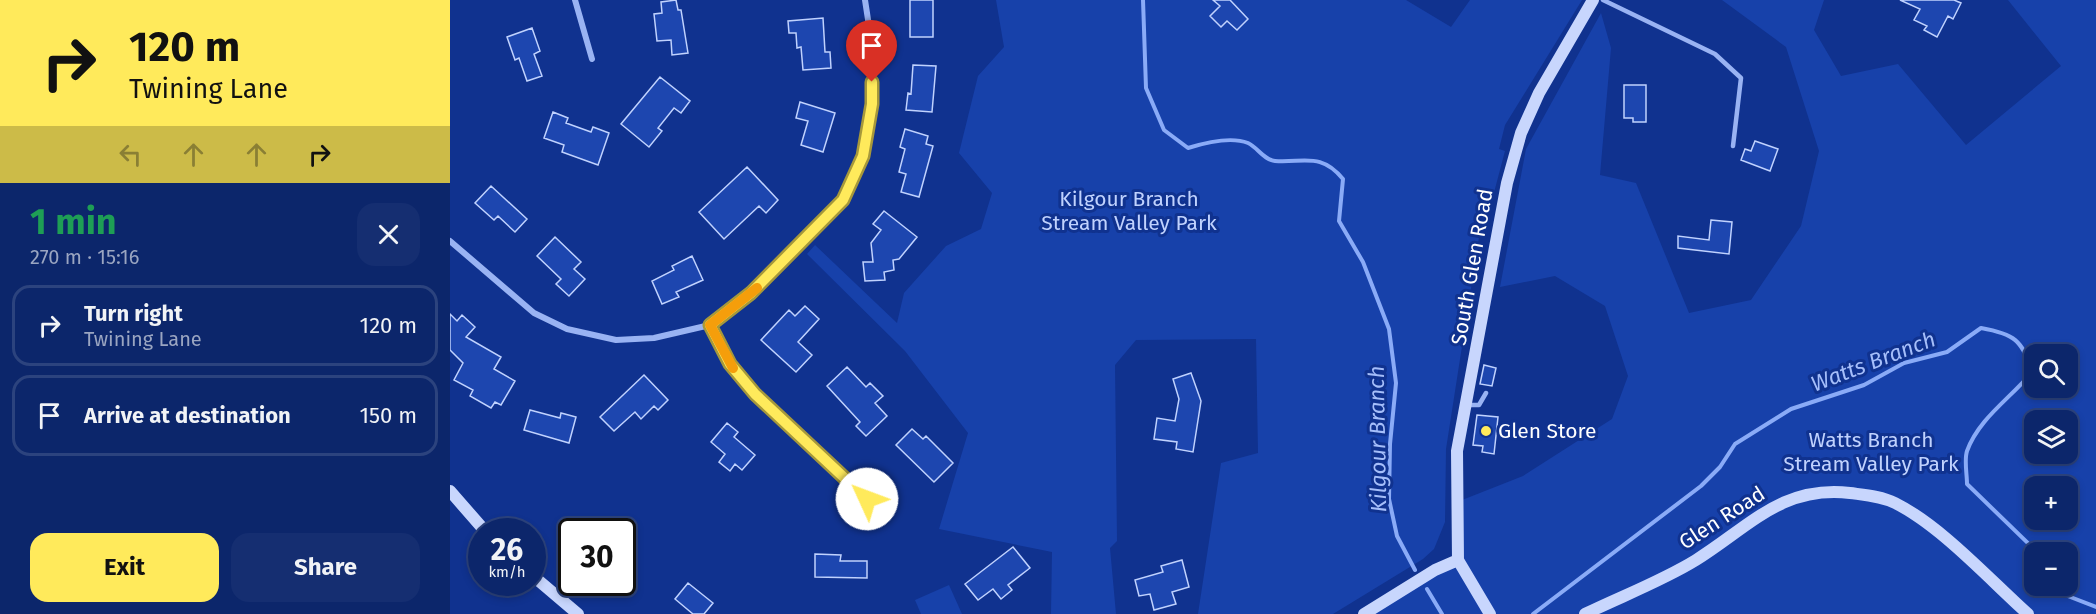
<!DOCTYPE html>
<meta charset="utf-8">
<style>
:root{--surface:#0c266b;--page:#152e71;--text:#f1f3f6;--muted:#9aa5c1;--line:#2c437e;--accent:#ffea5b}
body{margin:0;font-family:"Fira Sans",sans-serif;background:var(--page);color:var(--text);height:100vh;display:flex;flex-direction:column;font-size:22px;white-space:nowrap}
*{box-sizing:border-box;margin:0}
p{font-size:20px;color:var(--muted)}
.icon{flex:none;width:33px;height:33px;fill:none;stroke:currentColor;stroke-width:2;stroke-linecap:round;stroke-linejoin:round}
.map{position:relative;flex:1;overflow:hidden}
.sheet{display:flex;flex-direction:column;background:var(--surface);width:450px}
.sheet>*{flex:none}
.guide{background:#ffea5b;color:#111;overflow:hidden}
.fabs{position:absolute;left:1574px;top:344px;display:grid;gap:12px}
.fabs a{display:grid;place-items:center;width:54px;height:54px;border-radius:12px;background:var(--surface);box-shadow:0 3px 9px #0003,0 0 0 2px var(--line);font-size:30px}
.speed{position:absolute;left:18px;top:518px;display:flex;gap:12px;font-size:30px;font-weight:700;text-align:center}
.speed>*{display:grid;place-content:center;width:78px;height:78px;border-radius:50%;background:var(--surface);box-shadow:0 3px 9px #0003,0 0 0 2px var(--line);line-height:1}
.speed small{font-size:15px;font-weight:400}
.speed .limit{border:3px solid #111;border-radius:9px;background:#fff;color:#111}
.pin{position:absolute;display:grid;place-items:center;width:51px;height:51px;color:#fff;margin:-62px -26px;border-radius:50% 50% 50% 0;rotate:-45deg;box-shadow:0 0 6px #0007}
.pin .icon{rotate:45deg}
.me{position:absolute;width:66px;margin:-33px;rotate:313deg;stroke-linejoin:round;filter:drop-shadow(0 0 4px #0008)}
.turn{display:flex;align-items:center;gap:21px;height:126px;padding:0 30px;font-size:27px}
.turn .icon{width:78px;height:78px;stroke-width:2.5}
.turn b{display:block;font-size:42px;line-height:51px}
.lanes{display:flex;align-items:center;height:57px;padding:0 30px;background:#0003;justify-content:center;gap:30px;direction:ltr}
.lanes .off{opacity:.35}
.round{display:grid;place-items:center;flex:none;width:63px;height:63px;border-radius:18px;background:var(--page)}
.overview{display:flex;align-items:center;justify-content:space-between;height:102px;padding:0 30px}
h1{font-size:36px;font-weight:700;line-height:45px;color:#1e9e55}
.action{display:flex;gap:12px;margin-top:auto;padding:12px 30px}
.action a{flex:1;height:69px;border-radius:18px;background:var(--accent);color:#111;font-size:24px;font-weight:700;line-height:69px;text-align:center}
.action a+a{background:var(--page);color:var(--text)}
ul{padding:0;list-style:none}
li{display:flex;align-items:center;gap:18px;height:81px;margin:0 12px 9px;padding:0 18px;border:3px solid var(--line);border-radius:18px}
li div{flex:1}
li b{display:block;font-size:22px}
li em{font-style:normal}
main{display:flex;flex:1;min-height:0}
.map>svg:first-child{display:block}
.green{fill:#1741aa;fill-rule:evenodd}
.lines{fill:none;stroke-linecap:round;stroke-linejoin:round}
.stream{stroke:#8aabf7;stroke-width:4}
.building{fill:#1d46af;stroke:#c0d2fe;stroke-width:1.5}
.service{stroke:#99b3f3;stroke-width:4.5}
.minor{stroke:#99b3f3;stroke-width:6}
.secondary{stroke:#c8d6fd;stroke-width:12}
.route-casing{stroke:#a6983b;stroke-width:15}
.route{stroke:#ffea5b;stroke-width:10}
.slow{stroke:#f59e0b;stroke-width:10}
.poi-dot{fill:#ffea5b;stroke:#10328f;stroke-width:2}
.labels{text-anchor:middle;stroke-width:6;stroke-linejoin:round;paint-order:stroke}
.park-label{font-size:21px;fill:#c0d2fe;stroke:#10328f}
.street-label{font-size:21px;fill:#fff;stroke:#10328f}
.poi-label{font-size:21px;fill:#fff;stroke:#10328f;text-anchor:start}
.water-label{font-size:22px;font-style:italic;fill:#a5befa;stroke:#10328f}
</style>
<main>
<section class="sheet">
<div class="guide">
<div class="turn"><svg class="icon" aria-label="right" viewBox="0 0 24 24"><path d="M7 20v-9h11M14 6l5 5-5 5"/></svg><div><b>120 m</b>Twining Lane</div></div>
<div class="lanes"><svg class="icon off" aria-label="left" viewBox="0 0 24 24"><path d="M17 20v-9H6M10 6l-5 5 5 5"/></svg><svg class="icon off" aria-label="ahead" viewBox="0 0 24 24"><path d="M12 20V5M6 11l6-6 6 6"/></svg><svg class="icon off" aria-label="ahead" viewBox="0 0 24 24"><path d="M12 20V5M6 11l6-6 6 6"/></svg><svg class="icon" aria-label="right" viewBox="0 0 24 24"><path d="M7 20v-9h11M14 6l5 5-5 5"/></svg></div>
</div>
<div class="overview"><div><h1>1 min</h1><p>270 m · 15:16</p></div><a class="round"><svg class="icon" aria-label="close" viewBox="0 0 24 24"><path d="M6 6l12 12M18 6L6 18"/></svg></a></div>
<ul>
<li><svg class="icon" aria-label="right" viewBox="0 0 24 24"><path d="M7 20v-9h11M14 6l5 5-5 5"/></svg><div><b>Turn right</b><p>Twining Lane</p></div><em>120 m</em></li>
<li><svg class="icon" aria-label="arrive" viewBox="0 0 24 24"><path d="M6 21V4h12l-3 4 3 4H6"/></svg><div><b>Arrive at destination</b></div><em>150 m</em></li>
</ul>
<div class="action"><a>Exit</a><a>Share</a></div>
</section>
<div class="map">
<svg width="1646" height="614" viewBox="0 0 1646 614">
<rect width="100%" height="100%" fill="#10328f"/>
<!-- green -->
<path class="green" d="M546,0H956L1001,27L1020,0H1132L1055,125L1049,149L1055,151L1037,219L1032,218L996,449L995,522L984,549L973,559L883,614H748L771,463L808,453L806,339L686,340L665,365L667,541L660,548L666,614H601L602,552L489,529L518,433L455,351L357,254L365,245L447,323L454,293L496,246L531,229L542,193L509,153L528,76L554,47Z
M1272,0H1374L1364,30L1391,76L1448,64L1516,145L1611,66L1558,0H1646V614H914L1008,560L1007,502L1073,476L1162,419L1178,376L1155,306L1105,276L1050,287L1076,149L1151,13L1161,48L1150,175L1186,183L1239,313L1301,300L1351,226L1369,151L1336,47ZM1584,354H1617V387H1584ZM1584,420H1617V453H1584ZM1584,486H1617V519H1584ZM1584,552H1617V585H1584Z
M499,585L512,614H471L465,600Z"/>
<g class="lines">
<!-- stream -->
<path class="stream" d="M693,0L696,88L714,130L738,148C754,143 780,136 798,143C807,147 814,160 825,161C854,163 871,152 893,179L889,221L913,262L939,329L946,383L940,444L939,499L947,536L965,570
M1605,585L1610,593L1646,607
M977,589L992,614
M1083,614L1251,486L1270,467L1285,444L1341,409L1414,385L1454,363L1497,352L1531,328C1565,334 1571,340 1583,371C1561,398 1529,418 1517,451C1514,460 1517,474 1517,484L1587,552"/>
</g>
<!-- building -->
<path class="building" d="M226,0L228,10H231L238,53L222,55L221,40L207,41L204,14L212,13L211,2Z
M460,0H483V37H460Z
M763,0H780L798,19L787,30L777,21L771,27L760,16L770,6Z
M1450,0H1504L1511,3L1503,19L1498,16L1487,37L1474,30L1477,26L1464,20L1470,9Z
M373,18L375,52H380L381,68L353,70L351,47L347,48L346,33H339L338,21Z
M82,28L90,51L84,54L92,76L77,81L69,58L65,60L57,37Z
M463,65L486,66L482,112L456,110L458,93L461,94Z
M210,77L240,101L231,113L224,108L208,128L212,131L199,147L171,124Z
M1174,85H1196V122H1183V118H1174Z
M350,102L385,113L373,152L351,145L358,121L346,118Z
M103,112L118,118L116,123L141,132L143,127L159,133L148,165L112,152L114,145L94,138Z
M455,129L478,136L476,144L483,146L469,197L451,192L456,174L449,172L455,149L450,147Z
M1305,141L1328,149L1320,171L1291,160L1295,149L1301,151Z
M297,167L328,200L316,213L309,206L274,239L249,212Z
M41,186L77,219L65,232L48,216L44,220L25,203Z
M434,211L467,237L449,259L443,260L444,270L434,272L435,280L415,281L413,262H423L421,243L431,230L423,224Z
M1261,220L1282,222L1279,254L1228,248V236L1259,240Z
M105,237L131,262L124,269L135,279L119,296L106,284L111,279L87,256Z
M242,256L253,280L226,292L229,297L212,304L202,281L224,270L222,266Z
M355,306L369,319L348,342L362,355L346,372L311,340L339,310L345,316Z
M0,314L7,321L12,315L25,327L16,337L51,357L44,369L65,381L51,405L45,402L41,408L20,396L23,390L4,380L13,363L0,350Z
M1034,365L1046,368L1042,386L1030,384Z
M397,367L416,387L420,383L433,396L425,403L437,416L416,436L406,426L410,422L377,386Z
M741,373L751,401L743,452L726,449L727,442L704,439L707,418L725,421L729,399L723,379Z
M194,375L218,400L208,410L204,406L191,419L185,412L164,431L150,417Z
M80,410L110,418L111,413L126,417L119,443L74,430Z
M1027,415L1048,417L1044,454L1032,452L1033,446L1023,445Z
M277,423L288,432L284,437L305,455L292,470L285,464L280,471L269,462L275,454L261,442Z
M462,429L473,439L476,436L503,463L484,482L446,445Z
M563,547L580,568L558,585L562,590L551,599L543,589L528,600L515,584Z
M365,554L391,555L390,561H417V578L365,577Z
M732,560L739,587L722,592L726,604L704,610L700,594L689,596L685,580L713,572L711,566Z
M238,583L263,603L254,614H243L225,599Z"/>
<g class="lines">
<!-- service -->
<path class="service" d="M1153,0L1265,54L1291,78L1283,146
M1016,405H1029L1036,393"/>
<!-- minor -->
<path class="minor" d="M125,0L142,59
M0,241L84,313L117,329L166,340L204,338L260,325L301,293L393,200L413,156L421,104V39L415,0
M260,325L280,364L305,394L417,499"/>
<!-- secondary -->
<path class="secondary" d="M0,491L35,531
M1008,560L1007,451L1057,183L1071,133L1089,93L1143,0
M1008,560L1040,614
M82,575L128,614
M914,614L985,570L1008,560
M1135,614C1172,596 1212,581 1246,560C1299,527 1332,485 1400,493C1415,495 1431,496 1445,503C1491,526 1539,579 1578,614"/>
</g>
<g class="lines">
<defs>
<path id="route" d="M417,499L305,394L280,364L260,325L301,293L393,200L413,156L422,104V82"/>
</defs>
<!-- route casing -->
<use href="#route" class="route-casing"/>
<!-- route -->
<use href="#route" class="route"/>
<!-- slow -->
<path class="slow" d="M283,368L260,325L307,288"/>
</g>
<!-- markers -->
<circle class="poi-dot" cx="1036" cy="431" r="6"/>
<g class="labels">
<!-- park labels -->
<g class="park-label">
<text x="679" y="206">Kilgour Branch<tspan x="679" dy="24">Stream Valley Park</tspan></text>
<text x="1421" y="447">Watts Branch<tspan x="1421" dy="24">Stream Valley Park</tspan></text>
</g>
<!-- street labels -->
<g class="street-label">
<text transform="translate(1022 267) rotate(-80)" y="7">South Glen Road</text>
<text transform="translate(1272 518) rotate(-33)" y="7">Glen Road</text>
</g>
<!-- poi labels -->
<g class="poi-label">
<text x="1048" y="438">Glen Store</text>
</g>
<!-- water labels -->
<g class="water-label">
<text transform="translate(1423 361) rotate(-21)" y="8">Watts Branch</text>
<text transform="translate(927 439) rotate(-91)" y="8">Kilgour Branch</text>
</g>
</g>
</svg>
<div class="fabs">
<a><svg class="icon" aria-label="search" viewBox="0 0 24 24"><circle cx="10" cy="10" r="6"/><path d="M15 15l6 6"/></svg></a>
<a><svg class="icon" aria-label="layers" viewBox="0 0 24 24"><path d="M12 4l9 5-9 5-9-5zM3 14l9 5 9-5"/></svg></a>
<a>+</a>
<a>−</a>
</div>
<div class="speed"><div>26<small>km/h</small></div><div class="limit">30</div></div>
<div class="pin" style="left:422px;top:82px;background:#d93025"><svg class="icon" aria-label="arrive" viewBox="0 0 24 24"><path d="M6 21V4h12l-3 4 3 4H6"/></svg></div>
<svg class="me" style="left:417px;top:499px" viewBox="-20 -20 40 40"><circle r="19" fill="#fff"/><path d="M0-13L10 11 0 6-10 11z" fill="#ffea5b"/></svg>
</div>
</main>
